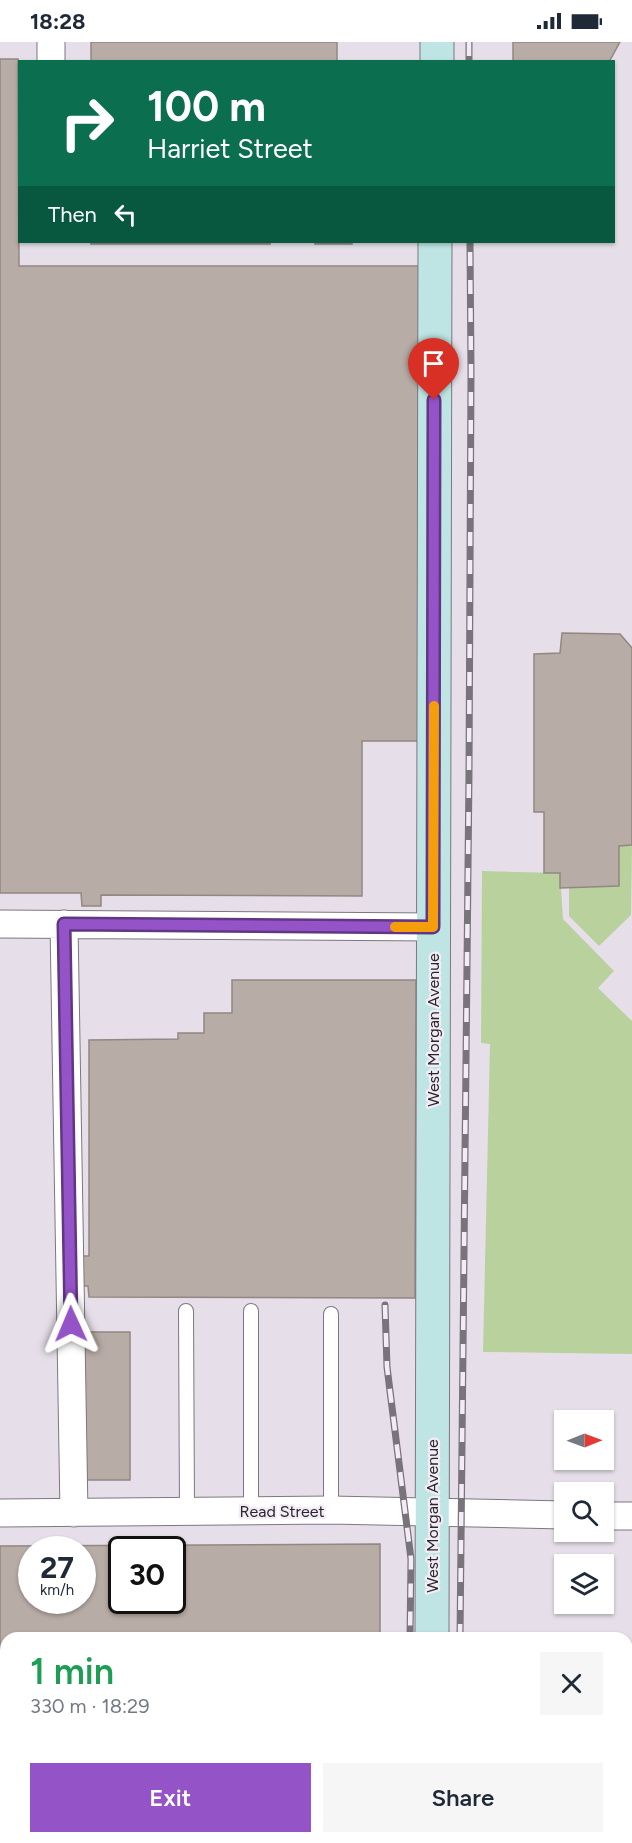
<!DOCTYPE html>
<meta charset="utf-8">
<style>
:root{--surface:#fff;--page:#f6f6f7;--text:#1f2937;--muted:#747a83;--accent:#9553c8}
body{margin:0;font-family:Figtree,sans-serif;background:var(--page);color:var(--text);height:100vh;display:flex;flex-direction:column;font-size:22px;white-space:nowrap}
*{box-sizing:border-box;margin:0}
p{font-size:20px;color:var(--muted)}
.icon{flex:none;width:33px;height:33px;fill:none;stroke:currentColor;stroke-width:2;stroke-linecap:round;stroke-linejoin:round}
.map{position:relative;flex:1;overflow:hidden}
.drawer{position:absolute;left:0px;top:1590px;width:633px;height:212px;display:flex;flex-direction:column;background:var(--surface);border-radius:18px 18px 0 0;box-shadow:0 2px 4px #0004}
.drawer>*{flex:none}
.hud{position:absolute;left:18px;top:18px;width:597px;height:183px;border-radius:0px;box-shadow:0 2px 4px #0004;background:#0b6e4f;color:#fff;overflow:hidden}
.needle{width:39px;rotate:89deg}
.buttons{position:absolute;left:554px;top:1368px;display:grid;gap:12px}
.buttons a{display:grid;place-items:center;width:60px;height:60px;border-radius:0px;background:var(--surface);box-shadow:0 2px 4px #0004;font-size:30px}
.speed{position:absolute;left:18px;top:1494px;display:flex;gap:12px;font-size:30px;font-weight:700;text-align:center}
.speed>*{display:grid;place-content:center;width:78px;height:78px;border-radius:50%;background:var(--surface);box-shadow:0 2px 4px #0004;line-height:1}
.speed small{font-size:15px;font-weight:400}
.speed .limit{border:3px solid #111;border-radius:9px;background:#fff;color:#111}
.pin{position:absolute;display:grid;place-items:center;width:51px;height:51px;color:#fff;margin:-62px -26px;border-radius:50% 50% 50% 0;rotate:-45deg;box-shadow:0 0 6px #0007}
.pin .icon{rotate:45deg}
.me{position:absolute;width:66px;margin:-33px;rotate:359deg;stroke-linejoin:round;filter:drop-shadow(0 0 4px #0008)}
.turn{display:flex;align-items:center;gap:21px;height:126px;padding:0 30px;font-size:27px}
.turn .icon{width:78px;height:78px;stroke-width:2.5}
.turn b{display:block;font-size:42px;line-height:51px}
.then{display:flex;align-items:center;height:57px;padding:0 30px;background:#0003;gap:12px;font-size:22px}
.round{display:grid;place-items:center;flex:none;width:63px;height:63px;border-radius:0px;background:var(--page)}
.summary{display:flex;align-items:center;justify-content:space-between;height:102px;padding:0 30px}
h1{font-size:36px;font-weight:600;line-height:45px;color:#1e9e55}
.primary-button{display:flex;gap:12px;margin-top:auto;padding:12px 30px}
.primary-button a{flex:1;height:69px;border-radius:0px;background:var(--accent);color:#fff;font-size:24px;font-weight:600;line-height:69px;text-align:center}
.primary-button a+a{background:var(--page);color:var(--text)}
.status{display:flex;justify-content:space-between;align-items:center;height:42px;padding:0 30px;background:var(--surface);direction:ltr}
.status svg{height:16px;fill:currentColor}
.map>svg:first-child{display:block}
.green{fill:#b9d29d}
.building{fill:#b8aca6;stroke:#928782;stroke-width:1.5;fill-rule:evenodd}
.lines{fill:none;stroke-linecap:round;stroke-linejoin:round}
.lane-casing{stroke:#7d7780;stroke-width:16}
.street-casing{stroke:#7d7780;stroke-width:29}
.secondary-casing{stroke:#7d7780;stroke-width:35}
.lane{stroke:#fff;stroke-width:14}
.street{stroke:#fff;stroke-width:27}
.secondary{stroke:#bee5e3;stroke-width:33}
.rail-casing{stroke:#79747b;stroke-width:7}
.rail{stroke:#f3ecf7;stroke-width:4.5;stroke-dasharray:14;stroke-linecap:butt}
.route-casing{stroke:#613682;stroke-width:15}
.route{stroke:#9553c8;stroke-width:10}
.slow{stroke:#f59e0b;stroke-width:10}
.labels{text-anchor:middle;stroke-width:4.5;stroke-linejoin:round;paint-order:stroke}
.street-label{font-size:16px;fill:#282529;stroke:#f3ecf7}
</style>
<div class="status"><b>18:28</b><svg viewBox="0 0 49 12"><path d="M0 12V9h3v3zM5 12V6h3v6zM10 12V3h3v9zM15 12V0h3v12zM26 1h20v11H26zM47 4h2v5h-2z"/></svg></div>
<div class="map">
<svg width="632" height="1801" viewBox="0 0 632 1801">
<rect width="100%" height="100%" fill="#e6dfe9"/>
<!-- green -->
<path class="green" d="M632,803L631,873L599,904L569,874V846L619,844V804Z
M482,829L560,831L563,877L614,929L598,946L632,979V1312L483,1310L490,1002L481,1001Z"/>
<!-- building -->
<path class="building" d="M91,0H337V20H91Z
M513,0H620L609,20H513Z
M0,17H18L19,224H423V699H362V854L101,853V864H82L81,851H0Z
M91,200H270V202H91Z
M315,200H352V202H315Z
M562,591L620,592L632,606V803L619,804V844L560,846V831H544V770H534V612L560,611Z
M232,938H416L415,1256L89,1255L88,1244H74V1214H89V998L178,997V991H204V971H232Z
M81,1290H130V1438H81Z
M380,1502V1596H6V1796H381L256,1797V1801H0V1504ZM32,1508H82V1558H32ZM122,1508H172V1558H122Z
M627,1704H632V1801H489V1796H627Z"/>
<g class="lines">
<defs>
<path id="lane" d="M186,1269L187,1470
M331,1468V1272
M251,1469V1269"/>
<path id="street" d="M51,0V20
M0,882L433,885
M64,882L74,1471
M0,1471L331,1468L564,1473
M603,1474H632"/>
<path id="secondary" d="M437,20V0
M432,1596L435,200
M441,1796L442,1801"/>
</defs>
<!-- lane casing -->
<use href="#lane" class="lane-casing"/>
<!-- street casing -->
<use href="#street" class="street-casing"/>
<!-- secondary casing -->
<use href="#secondary" class="secondary-casing"/>
<!-- lane -->
<use href="#lane" class="lane"/>
<!-- street -->
<use href="#street" class="street"/>
<!-- secondary -->
<use href="#secondary" class="secondary"/>
<defs>
<path id="rail" d="M469,0V20
M385,1263L387,1325L411,1517L410,1596
M460,1596L469,730L471,330L470,200
M407,1801L408,1796
M455,1801V1796"/>
</defs>
<!-- rail casing -->
<use href="#rail" class="rail-casing"/>
<!-- rail -->
<use href="#rail" class="rail"/>
</g>
<g class="lines">
<defs>
<path id="route" d="M71,1282L64,882L433,885L434,358"/>
</defs>
<!-- route casing -->
<use href="#route" class="route-casing"/>
<!-- route -->
<use href="#route" class="route"/>
<!-- slow -->
<path class="slow" d="M395,885H433L434,664"/>
</g>
<g class="labels">
<!-- street labels -->
<g class="street-label">
<text transform="translate(433 988) rotate(-90)" y="6">West Morgan Avenue</text>
<text x="282" y="1475">Read Street</text>
<text transform="translate(432 1474) rotate(-90)" y="6">West Morgan Avenue</text>
</g>
</g>
</svg>
<div class="buttons">
<a><svg class="needle" viewBox="-14 -14 28 28"><path d="M0-13l5 13h-10z" fill="#e53935"/><path d="M0 13l5-13h-10z" fill="#747a83"/></svg></a>
<a><svg class="icon" aria-label="search" viewBox="0 0 24 24"><circle cx="10" cy="10" r="6"/><path d="M15 15l6 6"/></svg></a>
<a><svg class="icon" aria-label="layers" viewBox="0 0 24 24"><path d="M12 4l9 5-9 5-9-5zM3 14l9 5 9-5"/></svg></a>
</div>
<div class="speed"><div>27<small>km/h</small></div><div class="limit">30</div></div>
<div class="pin" style="left:434px;top:358px;background:#d93025"><svg class="icon" aria-label="arrive" viewBox="0 0 24 24"><path d="M6 21V4h12l-3 4 3 4H6"/></svg></div>
<svg class="me" style="left:71px;top:1282px" viewBox="-20 -20 40 40"><path d="M0-17L14 15 0 8-14 15z" fill="#9553c8" stroke="#fff" stroke-width="4"/></svg>
<div class="hud">
<div class="turn"><svg class="icon" aria-label="right" viewBox="0 0 24 24"><path d="M7 20v-9h11M14 6l5 5-5 5"/></svg><div><b>100 m</b>Harriet Street</div></div>
<div class="then">Then<svg class="icon" aria-label="left" viewBox="0 0 24 24"><path d="M17 20v-9H6M10 6l-5 5 5 5"/></svg></div>
</div>
<section class="drawer">
<div class="summary"><div><h1>1 min</h1><p>330 m · 18:29</p></div><a class="round"><svg class="icon" aria-label="close" viewBox="0 0 24 24"><path d="M6 6l12 12M18 6L6 18"/></svg></a></div>
<div class="primary-button"><a>Exit</a><a>Share</a></div>
</section>
</div>
